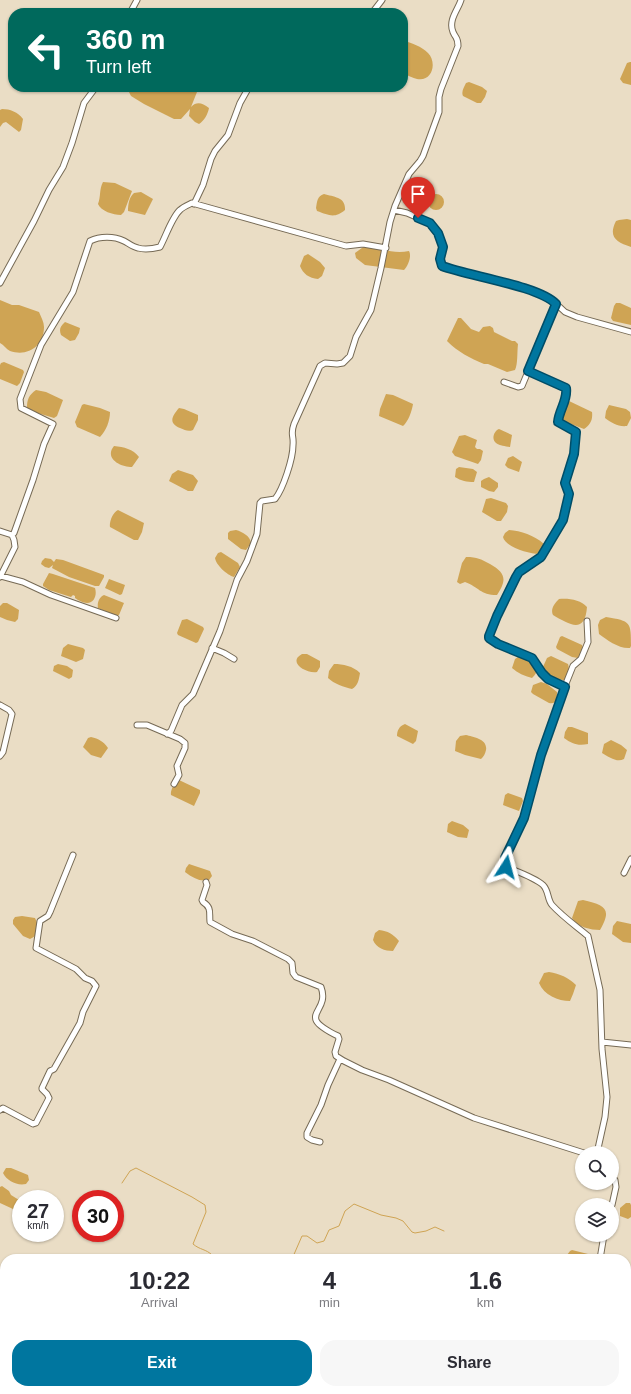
<!DOCTYPE html>
<style>
:root{--surface:#fff;--page:#f7f7f7;--text:#2b2b33;--muted:#7c7c81;--accent:#00769f}
body{margin:0;font-family:Helvetica,sans-serif;background:var(--page);color:var(--text);height:100vh;display:flex;flex-direction:column;font-size:15px;white-space:nowrap}
*{box-sizing:border-box;margin:0}
p{font-size:13px;color:var(--muted)}
.icon{flex:none;width:22px;height:22px;fill:none;stroke:currentColor;stroke-width:2;stroke-linecap:round;stroke-linejoin:round}
.map{position:relative;flex:1;overflow:hidden}
.drawer{position:absolute;left:0px;top:1254px;width:631px;height:140px;display:flex;flex-direction:column;background:var(--surface);border-radius:16px 16px 0 0;box-shadow:0 1px 3px #0004}
.drawer>*{flex:none}
.hud{position:absolute;left:8px;top:8px;width:400px;height:84px;border-radius:16px;box-shadow:0 1px 3px #0004;background:#00695c;color:#fff;overflow:hidden}
.buttons{position:absolute;left:575px;top:1146px;display:grid;gap:8px}
.buttons a{display:grid;place-items:center;width:44px;height:44px;border-radius:50%;background:var(--surface);box-shadow:0 1px 3px #0004;font-size:20px}
.speed{position:absolute;left:12px;top:1190px;display:flex;gap:8px;font-size:20px;font-weight:700;text-align:center}
.speed>*{display:grid;place-content:center;width:52px;height:52px;border-radius:50%;background:var(--surface);box-shadow:0 1px 3px #0004;line-height:1}
.speed small{font-size:10px;font-weight:400}
.speed .limit{border:6px solid #d22;background:#fff;color:#111}
.pin{position:absolute;display:grid;place-items:center;width:34px;height:34px;color:#fff;margin:-41px -17px;border-radius:50% 50% 50% 0;rotate:-45deg;box-shadow:0 0 4px #0007}
.pin .icon{rotate:45deg}
.me{position:absolute;width:44px;margin:-22px;rotate:9deg;stroke-linejoin:round;filter:drop-shadow(0 0 3px #0008)}
.turn{display:flex;align-items:center;gap:14px;height:84px;padding:0 12px;font-size:18px}
.turn .icon{width:52px;height:52px;stroke-width:2.5}
.turn b{display:block;font-size:28px;line-height:34px}
.eta{display:flex;justify-content:space-evenly;align-items:center;height:68px;text-align:center}
.eta b{font-size:24px;font-weight:700;line-height:28px}
.primary-button{display:flex;gap:8px;margin-top:auto;padding:8px 12px}
.primary-button a{flex:1;height:46px;border-radius:16px;background:var(--accent);color:#fff;font-size:16px;font-weight:700;line-height:46px;text-align:center}
.primary-button a+a{background:var(--page);color:var(--text)}
.map>svg:first-child{display:block}
.water{fill:#cfa454}
.lines{fill:none;stroke-linecap:round;stroke-linejoin:round}
.stream{stroke:#cfa454;stroke-width:1}
.minor-casing{stroke:#766a55;stroke-width:7}
.major-casing{stroke:#9e7726;stroke-width:8}
.minor{stroke:#fff;stroke-width:5}
.major{stroke:#f0ce85;stroke-width:6}
.route-casing{stroke:#004d67;stroke-width:10}
.route{stroke:#00769f;stroke-width:7}
</style>
<div class="map">
<svg width="631" height="1394" viewBox="0 0 631 1394">
<rect width="100%" height="100%" fill="#eaddc5"/>
<!-- water -->
<path class="water" d="M403,41C411,42 422,47 428,53C437,62 433,82 417,79C413,78 407,75 403,73Z
M630,62H631V85L623,83L620,79L627,63Z
M469,82L482,87L487,91L485,97L481,103H477L463,96C461,92 464,87 466,83Z
M129,87H199L191,107C197,101 202,103 209,108C208,114 204,121 199,124L195,122L189,116L190,109L181,119H174L144,104L131,96L128,90Z
M2,109C10,109 18,112 23,119L21,130L19,132L6,122L3,123L0,127V110Z
M103,182L115,183L132,191L124,212L121,215C113,215 101,211 98,204C101,197 99,189 103,182Z
M141,192L153,199L145,215L128,211C128,205 129,197 134,193Z
M324,194C334,197 346,197 345,210C334,219 329,215 317,211L316,208C317,202 317,196 324,194Z
M428 202a8 8 0 1 1 16 0a8 8 0 1 1-16 0Z
M627,219L631,220V247C616,242 608,237 616,221L619,220Z
M366,245C380,249 394,254 409,251C412,256 408,266 404,270L365,265L356,258L355,253Z
M308,254L320,262L325,268L322,276L318,279C309,278 303,274 300,266L304,256Z
M0,300L12,305H19L39,312C41,317 44,322 44,327C44,346 28,357 10,351C6,349 4,345 0,343Z
M616,303H620L631,308V325L613,321L611,318L614,306Z
M458,318H461L471,329L479,332L483,327L490,326L493,328L494,332L512,341H515L518,344C517,352 518,364 515,370L507,372L488,364H484C470,358 458,352 447,341Z
M65,322L80,328L79,333L75,340L70,341L61,335C59,329 60,327 65,322Z
M4,362L23,370L24,372L20,383L17,386L0,379V365L1,363Z
M36,390L46,392L63,400L57,416L54,418L31,411L27,408C27,399 29,395 36,390Z
M386,394L393,395L413,404C412,411 408,422 403,426L379,416L380,409Z
M569,401L592,412C593,420 590,425 584,429L563,421C558,414 563,405 569,401Z
M84,404L100,408L110,412C110,421 106,431 100,437L77,427L75,422L82,405Z
M609,405L626,409L630,412L631,418L627,426C618,427 612,423 605,418L606,411Z
M179,408L184,409L198,415V420L193,430C188,432 185,430 180,428C168,423 172,416 179,408Z
M499,429L512,435L510,447C505,446 500,446 496,443C491,439 494,431 499,429Z
M465,435L477,440L475,447L477,449H480L483,451L481,460L478,464L455,456L452,452L459,436Z
M114,446C124,447 133,449 139,457L132,467C120,467 104,458 114,446Z
M513,456L522,462L519,472L508,468L505,465L508,458Z
M459,467L473,469L477,472L474,482C467,482 461,481 455,477L456,469Z
M178,470L193,475L198,481L193,491H188L169,481L172,474Z
M489,477L498,483V487L494,492L489,491L481,487V481L484,479Z
M491,498L506,503L508,506L507,512L501,521H497L482,512L486,499Z
M118,510L144,523L142,532L138,540H134L110,527C109,522 113,512 118,510Z
M236,530C243,532 250,536 251,543L246,550L241,549L228,539V533L230,531Z
M509,530C521,531 534,535 544,544L542,550L539,554C529,554 505,547 503,537L505,533Z
M221,552L238,563L240,567L234,577C227,575 216,565 215,558L218,553Z
M466,557C478,557 480,559 490,564C506,573 507,580 497,595C480,595 479,587 465,582L460,584L457,582L462,563Z
M45,558L51,559L54,562L56,559L63,560L104,575V577L99,586H95L69,577L52,568L53,565L49,568L45,567L41,564L42,561Z
M49,573L53,574L95,588C97,594 95,603 87,603C83,603 78,600 75,598V596L73,595L71,597L49,590L43,586V584Z
M109,579L125,585L122,594L120,595L105,588Z
M104,595L124,603L119,615L116,616L98,608C97,603 99,597 104,595Z
M559,599C569,598 581,600 587,607C585,634 570,625 553,615C550,609 555,603 559,599Z
M3,603H7L19,610L18,619L15,622L7,620L0,617V606Z
M606,617C631,621 631,622 631,646L630,648C619,649 607,640 599,634L598,625L600,620Z
M187,619L203,627L204,629L198,642L196,643L178,635L177,633L182,620Z
M562,636L582,645L583,648L578,658L572,657L557,649L556,647L560,637Z
M68,644L83,648L85,650L83,659L76,662L61,656L63,648Z
M302,654H307L320,661V667L317,672C306,674 287,662 302,654Z
M551,656L568,664C570,670 568,674 565,680C558,681 547,675 542,669L547,658Z
M518,657C528,659 545,666 532,678C524,676 518,673 512,668L515,659Z
M58,664L67,666L73,670L72,677L69,679L53,671L54,666Z
M334,664C343,664 353,666 360,673C359,679 358,686 352,689C344,687 334,684 328,678L329,671Z
M541,682L547,684L557,692C557,697 557,705 549,703L533,694L531,692L533,685Z
M405,724L418,731L416,741L413,744L397,736C397,731 399,726 405,724Z
M568,727H572L588,733V744C578,746 572,744 564,738L565,732Z
M466,735C473,737 488,739 486,750C485,754 484,756 481,759L465,755L455,751L456,741L460,736Z
M91,737C99,739 103,741 108,748L101,758L91,755L83,747L88,738Z
M611,740L621,745L627,750L624,759C617,763 609,757 602,753L604,744Z
M179,780L200,790V793L194,806L171,795C170,790 175,782 179,780Z
M508,793L522,798L523,801L519,811L503,805L505,795Z
M452,821L463,825L469,830L467,838L458,837L447,832L448,824Z
M189,864L210,871L212,876L209,880C200,882 193,878 185,872L186,868Z
M583,900C604,905 613,908 600,930C591,930 577,927 572,918L578,901Z
M22,916L35,918C39,926 40,935 30,939L23,936L13,924V920L15,917Z
M617,921L631,924V943L623,942L612,934L613,926Z
M379,930C388,931 393,934 399,941L393,951C385,951 376,948 373,940L375,933Z
M549,972C560,974 568,977 576,985L573,994L570,1001C558,1001 544,995 539,983L544,973Z
M6,1168H11L28,1175L29,1180L26,1184C17,1186 7,1181 3,1173Z
M2,1186L9,1191L11,1195L19,1200L20,1203L17,1209H13L0,1203V1187Z
M626,1203H630L631,1205V1217L628,1219L620,1216V1208Z
M572,1250L592,1255L593,1259H570L567,1255L570,1251Z
M0,1361L5,1363V1389H50L58,1394H0Z"/>
<g class="lines">
<!-- stream -->
<path class="stream" d="M122,1183L130,1171L136,1168L192,1197L205,1205L206,1212L193,1244C200,1250 206,1249 212,1255L211,1259
M292,1259L302,1236H307L317,1243L324,1241L329,1230L339,1226L345,1211L354,1204L381,1215L396,1218L403,1221L412,1232L415,1233L426,1231L435,1227L444,1231
M196,1389L197,1394
M250,1389L263,1394"/>
<defs>
<path id="minor" d="M130,13L137,0
M372,13L382,0
M194,204L203,185L211,159L215,151L228,135L240,103L249,87
M394,210L407,213L430,223L438,233L443,247L440,259L442,266L453,270L522,288L544,295L551,299L565,312L577,317L631,332
M0,283L34,221L49,190L63,167L72,143L84,103L96,87
M528,371L566,388C568,400 559,410 558,422L577,432L574,454L565,483L569,494L563,520L541,557L519,572L516,577L497,616L489,639L498,644L532,659L542,673L548,679L565,687
M504,382L518,387L522,386L556,304
M0,531L12,535L14,533L33,480L44,444L53,424L21,408L20,399L41,345L73,292L90,241C100,236 114,236 124,241C128,243 133,247 138,248C145,250 152,249 160,247C166,236 172,217 180,210C183,207 188,205 192,203L346,246L363,244L386,248
M1,576L23,582L51,595L116,618
M0,577L15,547L14,540L12,535
M587,621L588,642L581,659L573,666L561,696L541,755L523,818L504,862L506,867C518,872 534,877 543,885C549,891 547,899 552,905C563,917 576,926 588,936L600,990L602,1049L607,1097L605,1117L597,1153
M212,648L224,653L234,659
M0,705L9,710L12,714L3,752L0,756
M137,725H147L180,739L185,743V748L177,766L179,775L174,784
M167,734L171,731L182,705L193,694L220,631L237,580L247,561L257,534L260,503L262,501L275,499C283,489 293,459 293,445C294,435 290,435 294,424L320,366L325,363L337,364L343,363L350,356L356,337L371,310L381,268L390,222L395,206L409,174L420,161L423,156L439,112V97L441,89L458,46C458,37 456,39 453,32C448,20 458,10 461,0
M624,873L631,859
M206,882L207,885L202,900L203,902C212,908 209,912 210,922L232,934L253,941L288,959L292,963L293,973L296,977L321,987C331,1014 293,1014 338,1036L339,1039L335,1052L336,1056L344,1061L362,1070L389,1080L474,1118L584,1153
M602,1042L631,1045
M0,1110L3,1108L33,1124L36,1123L49,1098L47,1094L42,1089V1088L50,1071L54,1069L80,1023L83,1012L96,986L92,981L85,978L76,969L36,948L40,921L48,916L50,912L73,855
M320,1142L312,1140L307,1137V1133L321,1105L328,1085L340,1059
M612,1205L616,1187L615,1180L612,1178
M600,1259L604,1235
M613,1394V1389"/>
<path id="major" d="M0,1358L5,1361
M53,1389L62,1394"/>
</defs>
<!-- minor casing -->
<use href="#minor" class="minor-casing"/>
<!-- major casing -->
<use href="#major" class="major-casing"/>
<!-- minor -->
<use href="#minor" class="minor"/>
<!-- major -->
<use href="#major" class="major"/>
</g>
<g class="lines">
<defs>
<path id="route" d="M418,218L430,223L438,233L443,247L440,259L442,266C469,276 539,286 556,304L528,371L566,388C568,400 559,410 558,422L576,432L574,454L565,483L569,494L563,520L541,557L519,572L516,577L497,616L489,636V638L498,644L532,658L542,673L548,679L565,687L541,755L524,818L505,858V865L506,867"/>
</defs>
<!-- route casing -->
<use href="#route" class="route-casing"/>
<!-- route -->
<use href="#route" class="route"/>
</g>
</svg>
<div class="buttons">
<a><svg class="icon" aria-label="search" viewBox="0 0 24 24"><circle cx="10" cy="10" r="6"/><path d="M15 15l6 6"/></svg></a>
<a><svg class="icon" aria-label="layers" viewBox="0 0 24 24"><path d="M12 4l9 5-9 5-9-5zM3 14l9 5 9-5"/></svg></a>
</div>
<div class="speed"><div>27<small>km/h</small></div><div class="limit">30</div></div>
<div class="pin" style="left:418px;top:218px;background:#d93025"><svg class="icon" aria-label="arrive" viewBox="0 0 24 24"><path d="M6 21V4h12l-3 4 3 4H6"/></svg></div>
<svg class="me" style="left:506px;top:867px" viewBox="-20 -20 40 40"><path d="M0-17L14 15 0 8-14 15z" fill="#00769f" stroke="#fff" stroke-width="4"/></svg>
<div class="hud">
<div class="turn"><svg class="icon" aria-label="left" viewBox="0 0 24 24"><path d="M17 20v-9H6M10 6l-5 5 5 5"/></svg><div><b>360 m</b>Turn left</div></div>
</div>
<section class="drawer">
<div class="eta">
<div><b>10:22</b><p>Arrival</p></div>
<div><b>4</b><p>min</p></div>
<div><b>1.6</b><p>km</p></div>
</div>
<div class="primary-button"><a>Exit</a><a>Share</a></div>
</section>
</div>
